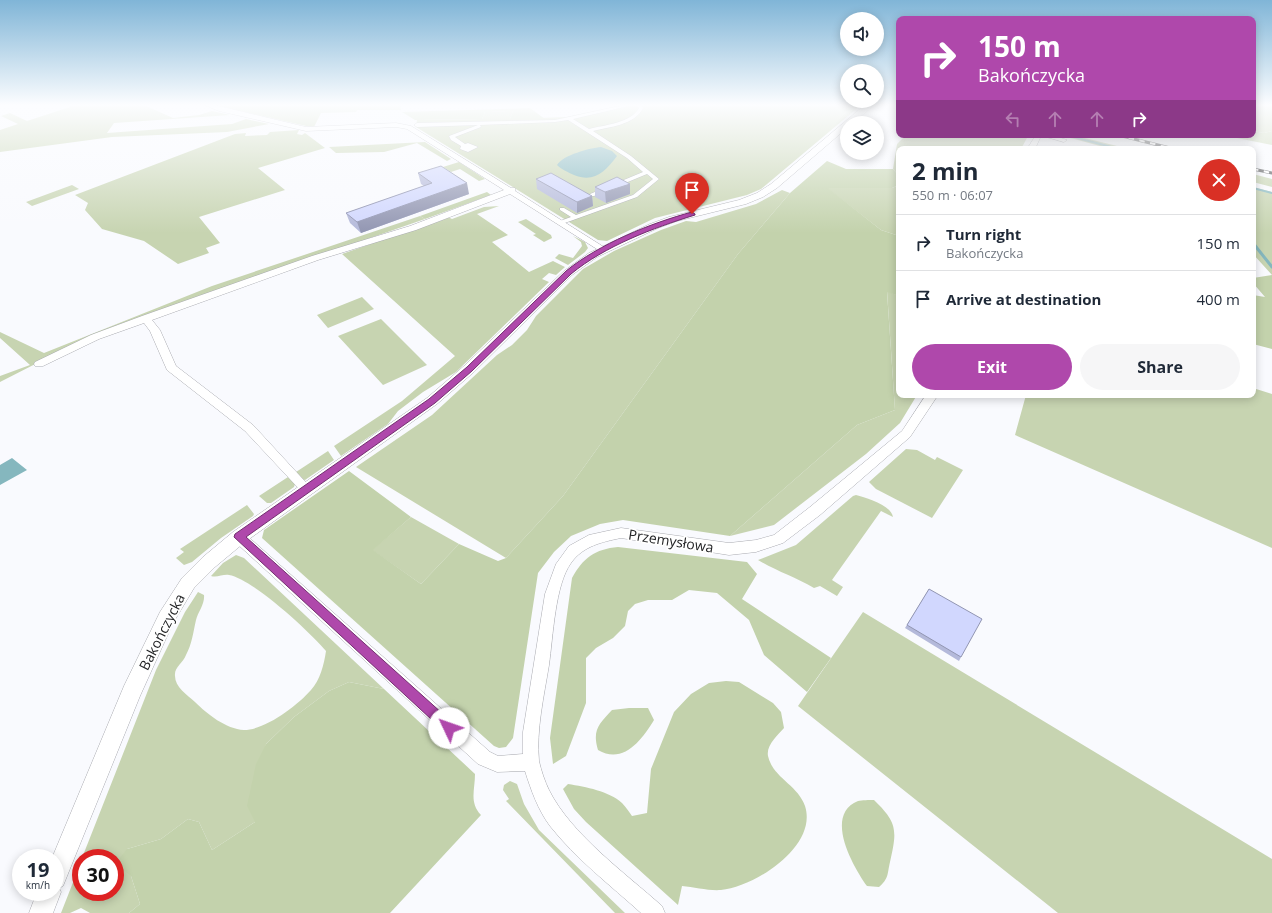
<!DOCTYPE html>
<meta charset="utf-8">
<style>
:root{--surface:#fff;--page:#f6f6f7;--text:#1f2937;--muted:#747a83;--line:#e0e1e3;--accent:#af48ab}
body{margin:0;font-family:"Open Sans",sans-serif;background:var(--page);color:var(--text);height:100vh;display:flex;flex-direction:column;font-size:15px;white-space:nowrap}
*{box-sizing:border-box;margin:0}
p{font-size:13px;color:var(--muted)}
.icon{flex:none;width:22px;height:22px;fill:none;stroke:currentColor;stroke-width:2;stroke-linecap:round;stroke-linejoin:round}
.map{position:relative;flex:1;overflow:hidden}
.side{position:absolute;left:896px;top:146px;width:360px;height:252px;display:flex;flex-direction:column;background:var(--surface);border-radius:8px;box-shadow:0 2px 10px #0003}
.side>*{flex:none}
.guide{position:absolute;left:896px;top:16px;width:360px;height:122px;border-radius:8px;box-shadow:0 2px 10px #0003;background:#af48ab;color:#fff;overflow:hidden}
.controls{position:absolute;left:840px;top:12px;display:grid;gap:8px}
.controls a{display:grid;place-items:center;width:44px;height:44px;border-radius:50%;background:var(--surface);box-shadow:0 2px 10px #0003;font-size:20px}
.speed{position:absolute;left:12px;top:849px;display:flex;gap:8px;font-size:20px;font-weight:700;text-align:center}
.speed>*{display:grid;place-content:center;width:52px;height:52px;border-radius:50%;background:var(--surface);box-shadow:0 2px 10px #0003;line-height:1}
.speed small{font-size:10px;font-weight:400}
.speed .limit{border:6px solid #d22;background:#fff;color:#111}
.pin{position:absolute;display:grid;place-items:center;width:34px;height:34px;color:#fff;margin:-41px -17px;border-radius:50% 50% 50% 0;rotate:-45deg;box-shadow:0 0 4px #0007}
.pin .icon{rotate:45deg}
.me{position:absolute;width:44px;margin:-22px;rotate:312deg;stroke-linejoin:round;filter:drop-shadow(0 0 3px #0008)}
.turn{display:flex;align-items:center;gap:14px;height:84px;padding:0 16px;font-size:18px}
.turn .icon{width:52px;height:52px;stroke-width:2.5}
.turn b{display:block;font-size:28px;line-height:34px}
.lanes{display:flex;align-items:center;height:38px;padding:0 16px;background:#0003;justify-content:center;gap:20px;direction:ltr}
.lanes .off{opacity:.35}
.round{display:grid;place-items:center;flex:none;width:42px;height:42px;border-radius:21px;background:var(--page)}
.head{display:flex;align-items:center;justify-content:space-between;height:68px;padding:0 16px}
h1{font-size:24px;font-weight:700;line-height:30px}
.cta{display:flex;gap:8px;margin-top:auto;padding:8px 16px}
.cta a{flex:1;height:46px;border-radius:24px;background:var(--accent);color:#fff;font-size:16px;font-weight:700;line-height:46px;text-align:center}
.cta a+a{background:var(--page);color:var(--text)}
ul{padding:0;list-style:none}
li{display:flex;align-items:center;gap:12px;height:56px;padding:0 16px;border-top:1px solid var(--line)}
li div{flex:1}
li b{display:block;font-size:15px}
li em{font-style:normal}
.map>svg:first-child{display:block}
.green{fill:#c7d4b1}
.forest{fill:#c3d2ac}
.water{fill:#85b7be}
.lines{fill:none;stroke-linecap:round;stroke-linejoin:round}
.stream-far1{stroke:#85b7be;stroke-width:2}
.stream{stroke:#85b7be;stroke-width:3}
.pedestrian-casing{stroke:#aaabb1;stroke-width:1}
.minor-casing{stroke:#aaabb1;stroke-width:1}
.tertiary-casing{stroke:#aaabb1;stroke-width:1}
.pedestrian{fill:#fff;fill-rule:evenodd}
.minor{fill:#fff;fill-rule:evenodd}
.tertiary{fill:#fff;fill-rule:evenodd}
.rail-casing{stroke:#494a4c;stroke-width:3}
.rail{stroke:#fff;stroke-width:2;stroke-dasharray:5.5;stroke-linecap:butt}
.wall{fill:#b4b9da}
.shaded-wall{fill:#9296b2}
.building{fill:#d1d7fe;stroke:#9296b2}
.route{fill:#af48ab;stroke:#722f6f}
.labels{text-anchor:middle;stroke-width:3.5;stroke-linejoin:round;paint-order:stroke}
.street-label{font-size:14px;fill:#232426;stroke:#fff}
</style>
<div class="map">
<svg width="1272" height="913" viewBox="0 0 1272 913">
<rect width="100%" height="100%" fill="#f9fafe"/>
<!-- green -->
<path class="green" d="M76,105H144L173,118L199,115L212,111L230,115L114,123L107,133L232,124L246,119L269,124L227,132L112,137L0,152V130L18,124L1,116L10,113L27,121Z
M215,105H400L401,110H357L356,112L321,113L314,127L306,126Z
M626,105H861L761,189L747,195L655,218L607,241L598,240L416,127L417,120L482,119L485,112L513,111L510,119L566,117Z
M1253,105H1272V131L1264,133L1253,131Z
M299,130L297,134L302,135L305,133L325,148L258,168L285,190L199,217L220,243L206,248L209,253L178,264L144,241L102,229L85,210L88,203L75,195L235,134L246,133L245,136L267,135L270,132Z
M906,135H1025L1028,136L1021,149H899V176L893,169L897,144Z
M425,142L451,159L447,161L417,143L384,152L336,153L329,147Z
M459,162L485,179L479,181L460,169L451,172L443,167Z
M1253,174L1272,179V187L1253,182Z
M72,185L79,189L32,206L26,202Z
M899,185V236L881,230L827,188H892Z
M1253,187L1272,192V275L1253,254Z
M782,190L790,193L738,254L563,496L506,558L356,467L432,415L497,355L512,345L527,330L536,316L583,269L614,251L661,230L686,221L696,222L756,204Z
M499,206L477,214L508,235L492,242L529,272L553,261L565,267L556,275L549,273L542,279L549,282L456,372L423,392L398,411L388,424L341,456L334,446L402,401L455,356L342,254L448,217L452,219L484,207Z
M420,216L425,219L96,333L0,382V376L30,365L0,338V332L44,353L212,286Z
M526,219L551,235L552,238L544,242L533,235L536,234L518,222Z
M573,236L585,242L588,248L585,252L568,265L555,258L559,254L573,258L582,246L581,242Z
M887,291L899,296V395H917L900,423L866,454L774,525L730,536L857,425L895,410Z
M362,297L374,309L328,328L317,315Z
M381,319L427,365L383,385L338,336Z
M1253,388L1272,394V548L1015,435L1026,395H1253Z
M906,449L917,450L935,460L937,457L963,470L932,518L876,489L869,482Z
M328,451L334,460L305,480L301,479L296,472Z
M288,477L295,484L294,487L271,503H267L259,496Z
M856,495C867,498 891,505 893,517L881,511L832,580L843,587L837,596L820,586L814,588C795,577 776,571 758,560L796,545L853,496Z
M247,505L254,514L253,516L221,538L192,562L184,565L176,558L184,552L180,549Z
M411,517L459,544L421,584L372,550Z
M236,555L244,558L384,689L349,682L329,691L294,717L266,744L255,822L212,850L199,822L188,819L161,839L127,849L131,876L140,904L129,913H90L81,908L70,913H61L81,862V892H115V858H82L156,670L185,612L198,592L204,595C205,604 198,612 196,620C193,633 192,644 186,655C183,663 174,667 175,676C175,687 187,695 195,702C207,714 226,729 244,730C265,730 297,706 311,690C320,680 324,665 326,651C310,632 253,579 229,575C223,574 217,578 211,576L223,563Z
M863,612L1272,859V913H1058L798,706Z
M510,781L517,784L524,804L539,830L625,913H615L506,801L509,799L503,790L504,785Z"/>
<!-- forest -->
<path class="forest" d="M530,108L545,119H510L513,111L485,112L482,119L415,120L402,112Z
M1253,131L1264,133L1272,131V145L1237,138L1235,135H1253Z
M1064,135H1073L1129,149H1111L1063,136Z
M827,161L846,169H893L899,176V185L892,188H828L881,230L899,236V296L887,292L895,410L857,425L730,536L623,520L600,524L571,536L554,552L538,573L513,738L506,747L499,748L494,746L262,538L264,530L349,471L411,517L373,550L421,584L459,544L498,561L506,558L563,496L738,254L790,193Z
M487,192L491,195L425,219L420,216Z
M1272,275V349L1253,344V295L1265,297L1253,283V278Z
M618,547L747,562L757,574L742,599L831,658L807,692L764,655L749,620L717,593L689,590L672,600H648L635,604L628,611L625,626L613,638L596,648L586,658V703L566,756L553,764L550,738L572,578C583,558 595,549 618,547Z
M726,681L739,682L773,703L781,712L784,728C778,735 766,745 768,756C773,778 798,785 805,806C818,846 755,887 721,890C709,891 694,887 682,886L678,905L586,822L574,809L563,789L568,784C586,787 609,791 622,803C626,807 629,812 632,816L647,813L651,769L674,712L691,694L709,683Z
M349,682L384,689L475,774C475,790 469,802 481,815L390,913H129L140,904L131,876L120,867L119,859L127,849L161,839L188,819L199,822L212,850L255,822L247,806L256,764L266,744L294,717L329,691Z
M629,708H648L654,720C642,740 623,765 598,750C592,730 599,724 612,710Z
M874,800C898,823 897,831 890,862C887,875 889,878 879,887L867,886C854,868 823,815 858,801C862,800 869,800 874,800Z"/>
<!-- water -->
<path class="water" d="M601,147L612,151L617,156C605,172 594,183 574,175C568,172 562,170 557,165C563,155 590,148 601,147Z
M12,458L27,470L0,485V465Z"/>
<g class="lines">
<!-- stream-far1 -->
<path class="stream-far1" d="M1066,135L1119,149
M1253,188L1272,193"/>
<!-- stream -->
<path class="stream" d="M1253,243L1272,267"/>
<defs>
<path id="pedestrian" d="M624,105H633L573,119L589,129C604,125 631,123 639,108L637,105H641L643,108C635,125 609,127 593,131L631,156L659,179L637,197L562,224L560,223V221L571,217L560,210V208H564L576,215L633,195L653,179L647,174L594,196H590V194L643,172L627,158L568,120L555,122L480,125L481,127L455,137L465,144L468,143L478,147L468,152L460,149L461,146L451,140L449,136L478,125L417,127L414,125L417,123L555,120Z"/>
<path id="minor" d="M205,105H214L306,127L396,123L411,126L511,188H515V191L607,249L606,251H600L510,194L416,230L318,260L152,320L160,330L176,366L253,425L312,489L310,492H302L245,431L167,370L150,331L144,323L99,339L43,366H35L34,364L35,362L91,335L142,316L312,256L410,226L504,190L407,129L396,127L306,131L219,111Z
M1033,135H1039L1040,138L1035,149H1027L1034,138Z
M1040,135H1052L1067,140L1064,142Z
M926,395H938L910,437L820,515L783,543L756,552L729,555L621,538C602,542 583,546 571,563C555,585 553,637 549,665C544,696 536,730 539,761C541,770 545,782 549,790C571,834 625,873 662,906L665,913H641C610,885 576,859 550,826C538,810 531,790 525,771L497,772L478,764L234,541L232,537L234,533L239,532L244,533L490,752L498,756L523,754V732L545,594L556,564L569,546L589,535L621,528L729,543L756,540L774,535L810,507L902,431Z"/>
<path id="tertiary" d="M865,105H874L853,123H847V128L777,188L763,197L746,204L677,221L658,228L597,257L572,275L474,372L437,404L245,542L215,567L194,588L173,623L140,696L63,886L59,888L61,892L53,913H29L37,892H55V858H52L124,686L160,612L182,578L203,557L233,532L427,398L464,366L564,271L589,253L650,224L669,217L739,200L757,193L771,184Z"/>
</defs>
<!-- pedestrian casing -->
<use href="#pedestrian" class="pedestrian-casing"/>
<!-- minor casing -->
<use href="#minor" class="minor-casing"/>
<!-- tertiary casing -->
<use href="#tertiary" class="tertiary-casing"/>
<!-- pedestrian -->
<use href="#pedestrian" class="pedestrian"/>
<!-- minor -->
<use href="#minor" class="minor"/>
<!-- tertiary -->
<use href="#tertiary" class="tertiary"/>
<defs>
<path id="rail" d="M1118,135L1174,149
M1253,169L1272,173"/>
</defs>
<!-- rail casing -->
<use href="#rail" class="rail-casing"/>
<!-- rail -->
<use href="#rail" class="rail"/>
</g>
<!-- wall -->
<path class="wall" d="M418,173L469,194L361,233L350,223L346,213L424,186L421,184Z
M536,179L592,196L593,206L577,213L537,189Z
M630,184V194L606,203L595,197V187Z
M929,589L961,657L959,661L905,628Z"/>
<!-- shaded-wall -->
<path class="shaded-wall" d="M467,183L469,194L361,233L357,222Z
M630,184V194L606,203L605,192Z
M592,196L593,206L577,213V202Z"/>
<!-- building -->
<path class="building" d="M441,166L467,183L357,222L346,213L432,183L418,173Z
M551,173L592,196L577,202L536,179Z
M617,177L630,184L605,192L595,187Z
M929,589L982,619L961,657L907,625Z"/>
<!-- sky -->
<linearGradient id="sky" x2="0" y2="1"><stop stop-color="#80b5d7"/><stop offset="0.45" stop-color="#fcfdff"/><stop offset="1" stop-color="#fcfdff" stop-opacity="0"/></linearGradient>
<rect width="1272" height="233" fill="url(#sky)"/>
<!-- route -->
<path class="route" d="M692,212L695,214V215C653,228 605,246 571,274L472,371L435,403L246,537L453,723L455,728L453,732L449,734L445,732L234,537L235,534L429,399L467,367L566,271C599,244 651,223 692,212Z"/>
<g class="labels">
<!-- street labels -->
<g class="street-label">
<text transform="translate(671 541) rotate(9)" y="5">Przemysłowa</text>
<text transform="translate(162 632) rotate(-63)" y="5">Bakończycka</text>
</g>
</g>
</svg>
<div class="controls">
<a><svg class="icon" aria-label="sound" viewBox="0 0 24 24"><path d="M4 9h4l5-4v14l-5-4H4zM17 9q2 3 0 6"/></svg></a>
<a><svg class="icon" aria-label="search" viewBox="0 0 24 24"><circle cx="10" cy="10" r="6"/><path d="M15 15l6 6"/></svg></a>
<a><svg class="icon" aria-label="layers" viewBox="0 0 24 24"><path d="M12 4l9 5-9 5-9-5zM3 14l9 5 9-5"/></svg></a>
</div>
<div class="speed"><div>19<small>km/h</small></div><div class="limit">30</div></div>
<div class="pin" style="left:692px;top:214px;background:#d93025"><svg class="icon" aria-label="arrive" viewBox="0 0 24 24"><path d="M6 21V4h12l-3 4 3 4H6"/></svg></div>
<svg class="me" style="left:449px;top:728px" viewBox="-20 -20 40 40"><circle r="19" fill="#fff"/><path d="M0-13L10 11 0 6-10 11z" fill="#af48ab"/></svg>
<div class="guide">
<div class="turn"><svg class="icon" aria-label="right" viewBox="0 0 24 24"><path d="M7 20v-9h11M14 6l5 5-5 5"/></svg><div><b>150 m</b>Bakończycka</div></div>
<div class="lanes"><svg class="icon off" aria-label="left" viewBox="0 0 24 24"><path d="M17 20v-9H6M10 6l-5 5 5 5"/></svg><svg class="icon off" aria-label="ahead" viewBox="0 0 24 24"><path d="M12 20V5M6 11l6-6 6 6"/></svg><svg class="icon off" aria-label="ahead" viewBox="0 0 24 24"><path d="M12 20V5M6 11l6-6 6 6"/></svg><svg class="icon" aria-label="right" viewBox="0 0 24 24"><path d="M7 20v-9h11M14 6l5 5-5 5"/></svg></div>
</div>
<section class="side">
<div class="head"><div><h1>2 min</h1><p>550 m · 06:07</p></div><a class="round" style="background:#d93025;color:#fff"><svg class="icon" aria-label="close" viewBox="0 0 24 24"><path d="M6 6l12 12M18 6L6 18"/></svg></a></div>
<ul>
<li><svg class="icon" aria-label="right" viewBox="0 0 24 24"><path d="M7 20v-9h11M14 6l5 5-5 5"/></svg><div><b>Turn right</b><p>Bakończycka</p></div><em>150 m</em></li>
<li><svg class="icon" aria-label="arrive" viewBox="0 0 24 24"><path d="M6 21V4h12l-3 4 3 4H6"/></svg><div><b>Arrive at destination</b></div><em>400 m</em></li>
</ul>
<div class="cta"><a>Exit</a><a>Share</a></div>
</section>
</div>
